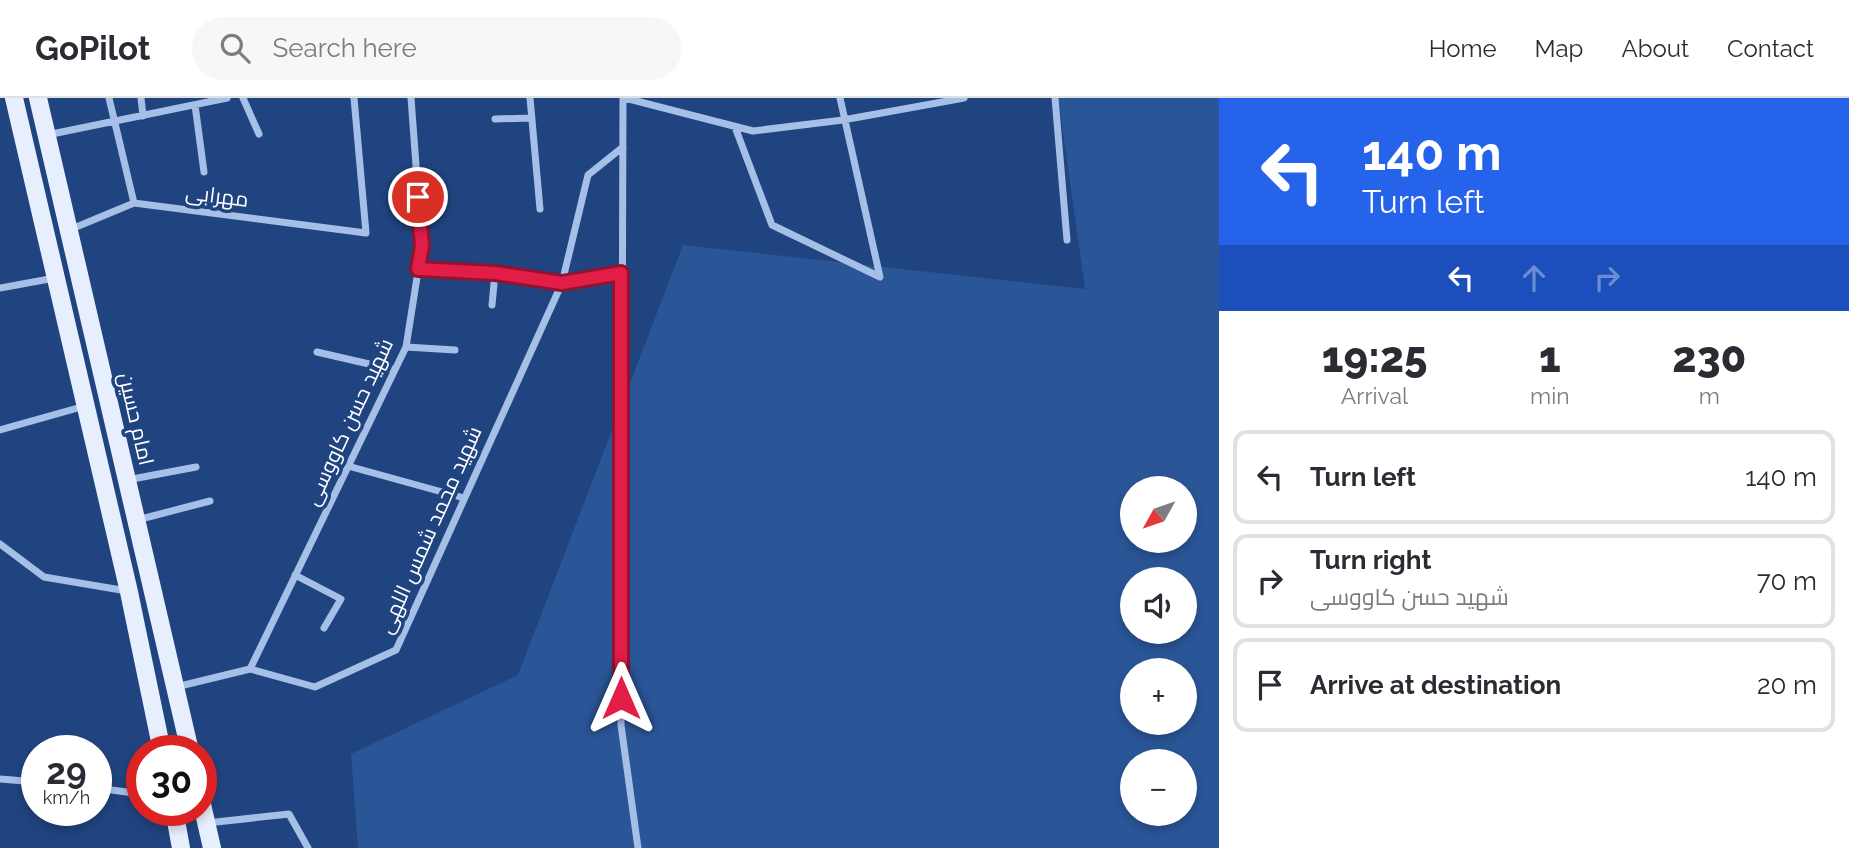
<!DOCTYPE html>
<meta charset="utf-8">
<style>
:root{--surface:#fff;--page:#f7f7f7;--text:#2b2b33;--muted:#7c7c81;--line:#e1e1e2}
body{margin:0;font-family:Raleway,Cairo,sans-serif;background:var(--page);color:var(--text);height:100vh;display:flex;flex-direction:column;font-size:26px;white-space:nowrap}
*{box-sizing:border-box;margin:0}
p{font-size:23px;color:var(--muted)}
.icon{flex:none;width:38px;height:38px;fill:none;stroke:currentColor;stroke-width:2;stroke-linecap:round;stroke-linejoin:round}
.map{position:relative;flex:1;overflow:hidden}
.drawer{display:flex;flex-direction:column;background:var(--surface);width:630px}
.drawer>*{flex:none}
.banner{background:#2563eb;color:#fff;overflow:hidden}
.needle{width:46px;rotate:230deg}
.controls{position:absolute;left:1120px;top:378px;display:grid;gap:14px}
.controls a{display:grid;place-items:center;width:77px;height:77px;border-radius:50%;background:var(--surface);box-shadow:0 4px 10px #0003;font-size:35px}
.speed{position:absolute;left:21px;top:637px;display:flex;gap:14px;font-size:35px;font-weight:700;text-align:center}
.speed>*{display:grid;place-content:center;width:91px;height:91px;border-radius:50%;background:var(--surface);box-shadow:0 4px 10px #0003;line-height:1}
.speed small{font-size:18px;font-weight:400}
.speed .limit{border:10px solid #d22;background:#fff;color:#111}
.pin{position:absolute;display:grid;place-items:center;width:60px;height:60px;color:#fff;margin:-30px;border:4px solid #fff;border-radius:50%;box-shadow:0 2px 7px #0007}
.me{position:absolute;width:77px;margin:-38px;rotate:0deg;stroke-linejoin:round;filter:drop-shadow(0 0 5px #0008)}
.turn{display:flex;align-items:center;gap:24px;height:147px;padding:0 28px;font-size:32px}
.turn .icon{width:91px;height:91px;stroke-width:2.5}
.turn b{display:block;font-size:49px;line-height:60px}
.lanes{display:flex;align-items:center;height:66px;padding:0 28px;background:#0003;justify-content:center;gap:35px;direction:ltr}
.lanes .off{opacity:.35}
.eta{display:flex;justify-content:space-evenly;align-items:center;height:119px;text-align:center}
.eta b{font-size:42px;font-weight:800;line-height:49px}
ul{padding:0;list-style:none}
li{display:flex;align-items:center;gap:21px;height:94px;margin:0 14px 10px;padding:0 14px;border:4px solid var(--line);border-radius:14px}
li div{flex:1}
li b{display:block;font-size:26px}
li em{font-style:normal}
header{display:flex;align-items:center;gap:42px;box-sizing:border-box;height:98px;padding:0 35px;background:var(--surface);border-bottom:2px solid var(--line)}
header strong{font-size:33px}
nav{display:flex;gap:38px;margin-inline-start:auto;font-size:24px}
.search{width:490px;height:63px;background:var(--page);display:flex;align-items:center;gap:18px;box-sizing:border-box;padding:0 24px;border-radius:38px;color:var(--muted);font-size:26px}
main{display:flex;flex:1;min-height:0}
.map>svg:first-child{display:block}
.green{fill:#2a5597;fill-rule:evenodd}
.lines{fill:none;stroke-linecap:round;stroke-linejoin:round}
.street{stroke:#a5bfe7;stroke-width:7}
.primary{stroke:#e7eefd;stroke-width:18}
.route-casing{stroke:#92132f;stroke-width:18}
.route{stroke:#e11d48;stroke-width:12}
.labels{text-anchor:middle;stroke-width:7;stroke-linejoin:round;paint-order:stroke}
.street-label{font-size:21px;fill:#fff;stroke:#20447f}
</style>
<header>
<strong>GoPilot</strong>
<div class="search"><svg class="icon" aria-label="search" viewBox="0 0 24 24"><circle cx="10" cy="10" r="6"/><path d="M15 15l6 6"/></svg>Search here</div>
<nav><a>Home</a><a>Map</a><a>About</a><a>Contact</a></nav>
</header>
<main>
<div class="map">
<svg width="1219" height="750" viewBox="0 0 1219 750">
<rect width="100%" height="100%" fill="#20447f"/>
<!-- green -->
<path class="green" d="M1058,0H1219V750H358L351,656L518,577L683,147L1085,191ZM1132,390H1185V443H1132ZM1132,481H1185V534H1132ZM1132,572H1185V625H1132ZM1132,663H1185V716H1132Z"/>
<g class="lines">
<!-- street -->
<path class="street" d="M109,0L134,105
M141,0L143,18
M243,0L259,36
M530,0L540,111
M623,0L621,627L638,750
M625,0L753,33L843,22L964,0
M1055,0L1067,142
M195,7L204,74
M495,21L532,20
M735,29L772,127L880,179L840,0
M47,37L227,0
M69,132L134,105L366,135L354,0
M418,171L495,175L562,185L621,175
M0,190L55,180
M492,207L495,175
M406,249L455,252
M317,254L395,272
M0,332L85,308
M348,368L464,400
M127,382L196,369
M137,422L210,403
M0,446L44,479L127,493
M295,477L341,501L324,530
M250,571L315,589L396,552L562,185L588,77L623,49
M176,589L250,571L406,249L422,148L411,0
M0,681L37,684
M96,690L142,696
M207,725L289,716L308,750"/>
<!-- primary -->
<path class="primary" d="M14,0L129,494L162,653
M38,0L190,653
M201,702L212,750
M174,712L181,750"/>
</g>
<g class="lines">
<defs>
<path id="route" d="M418,99L422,148L418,171L495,175L562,185L621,175V600"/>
</defs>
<!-- route casing -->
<use href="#route" class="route-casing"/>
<!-- route -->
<use href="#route" class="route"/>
</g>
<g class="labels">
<!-- street labels -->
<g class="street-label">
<text transform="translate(217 98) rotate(7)" y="7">مهرابی</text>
<text transform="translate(136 321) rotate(77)" y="7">امام حسین</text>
<text transform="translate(349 324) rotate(-65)" y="7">شهید حسن کاووسی</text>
<text transform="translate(430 432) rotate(-66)" y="7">شهید محمد شمس اللهی</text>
</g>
</g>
</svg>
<div class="controls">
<a><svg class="needle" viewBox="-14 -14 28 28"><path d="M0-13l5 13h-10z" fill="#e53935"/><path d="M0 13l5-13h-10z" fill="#7c7c81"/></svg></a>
<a><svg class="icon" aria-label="sound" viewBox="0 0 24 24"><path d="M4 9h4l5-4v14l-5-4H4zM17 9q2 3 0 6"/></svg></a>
<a>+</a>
<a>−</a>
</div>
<div class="speed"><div>29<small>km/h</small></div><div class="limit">30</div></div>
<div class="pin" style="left:418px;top:99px;background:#d93025"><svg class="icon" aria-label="arrive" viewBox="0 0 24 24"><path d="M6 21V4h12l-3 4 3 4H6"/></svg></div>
<svg class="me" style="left:621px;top:600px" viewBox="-20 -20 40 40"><path d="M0-17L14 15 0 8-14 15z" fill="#e11d48" stroke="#fff" stroke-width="4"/></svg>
</div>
<section class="drawer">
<div class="banner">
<div class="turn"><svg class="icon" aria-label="left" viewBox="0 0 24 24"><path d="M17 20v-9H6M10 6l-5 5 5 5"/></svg><div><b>140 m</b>Turn left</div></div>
<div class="lanes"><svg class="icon" aria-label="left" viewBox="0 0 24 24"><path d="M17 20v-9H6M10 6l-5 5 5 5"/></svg><svg class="icon off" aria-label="ahead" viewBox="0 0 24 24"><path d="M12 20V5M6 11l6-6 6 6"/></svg><svg class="icon off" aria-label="right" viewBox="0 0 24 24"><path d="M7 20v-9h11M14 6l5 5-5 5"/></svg></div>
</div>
<div class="eta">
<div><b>19:25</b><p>Arrival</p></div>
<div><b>1</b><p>min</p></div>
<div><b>230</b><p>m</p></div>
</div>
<ul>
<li><svg class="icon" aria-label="left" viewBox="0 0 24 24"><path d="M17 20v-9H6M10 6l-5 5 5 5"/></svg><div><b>Turn left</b></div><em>140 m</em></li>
<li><svg class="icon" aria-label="right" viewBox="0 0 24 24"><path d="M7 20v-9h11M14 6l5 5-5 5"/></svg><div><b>Turn right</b><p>شهید حسن کاووسی</p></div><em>70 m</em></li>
<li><svg class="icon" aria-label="arrive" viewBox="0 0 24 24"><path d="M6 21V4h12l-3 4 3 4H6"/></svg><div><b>Arrive at destination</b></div><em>20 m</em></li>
</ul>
</section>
</main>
